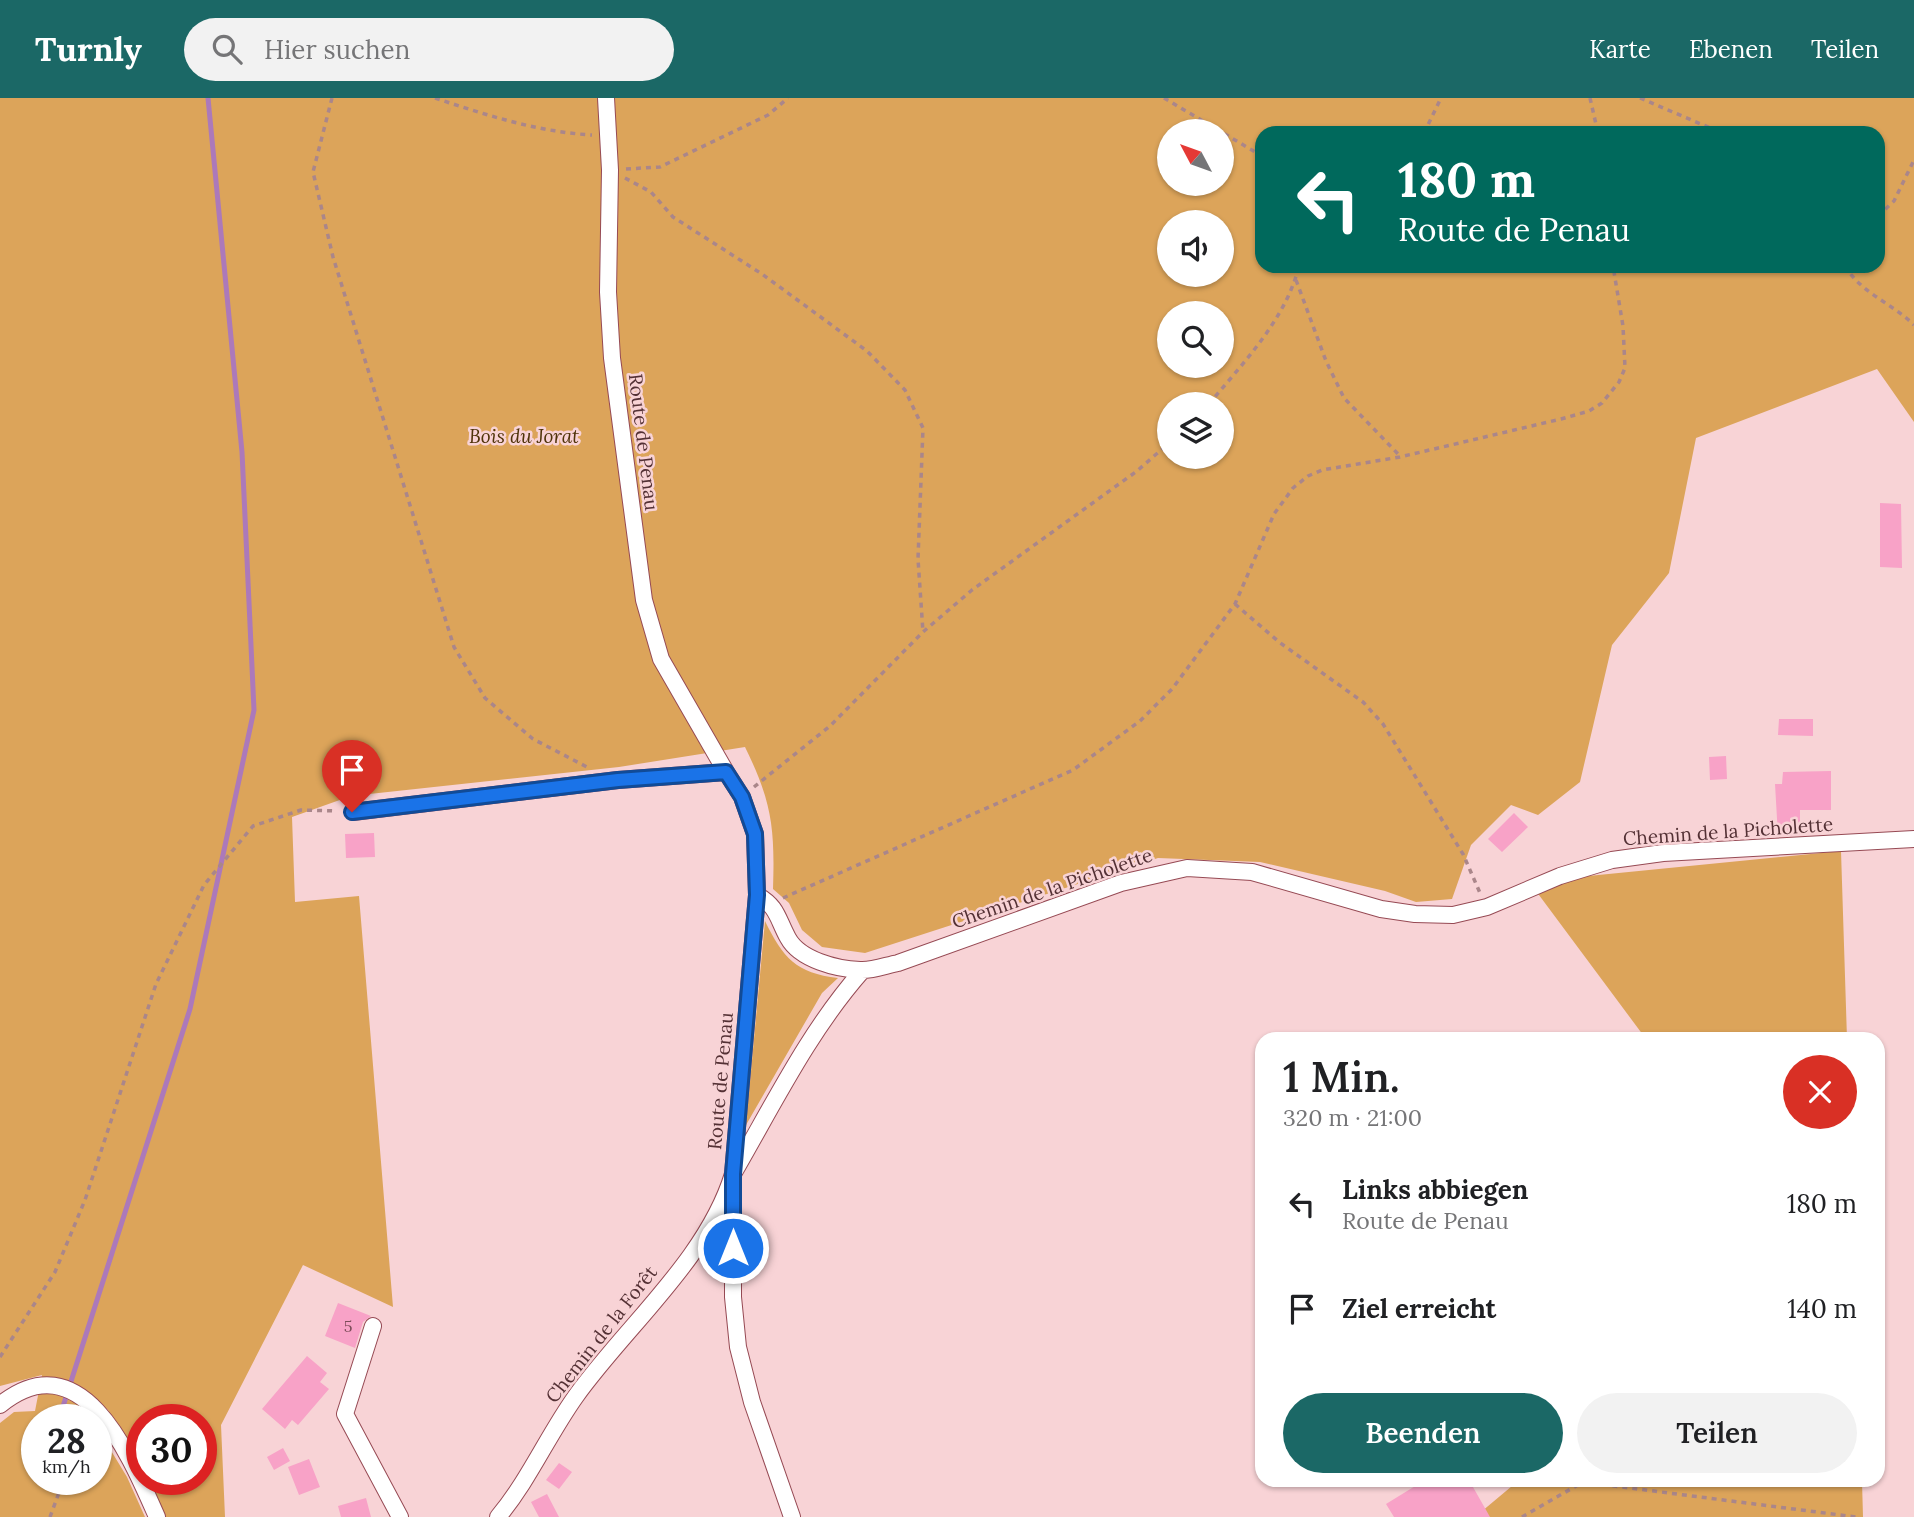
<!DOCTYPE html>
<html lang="de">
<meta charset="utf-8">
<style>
:root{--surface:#fff;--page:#f2f2f2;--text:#202124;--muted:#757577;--accent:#1b6866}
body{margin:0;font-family:Lora,serif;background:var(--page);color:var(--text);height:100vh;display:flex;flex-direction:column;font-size:26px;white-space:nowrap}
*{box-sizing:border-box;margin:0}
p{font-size:23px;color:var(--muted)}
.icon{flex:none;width:38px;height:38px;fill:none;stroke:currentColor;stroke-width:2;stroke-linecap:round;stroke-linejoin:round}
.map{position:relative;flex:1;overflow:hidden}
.sheet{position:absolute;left:1255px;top:934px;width:630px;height:455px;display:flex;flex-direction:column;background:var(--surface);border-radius:21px;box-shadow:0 2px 5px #0004}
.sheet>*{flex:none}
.hud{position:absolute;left:1255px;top:28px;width:630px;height:147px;border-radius:21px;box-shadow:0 2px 5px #0004;background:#00695c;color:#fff;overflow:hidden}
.needle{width:46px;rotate:311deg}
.buttons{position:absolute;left:1157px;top:21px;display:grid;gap:14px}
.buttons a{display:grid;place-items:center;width:77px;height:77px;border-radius:50%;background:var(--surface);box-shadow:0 2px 5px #0004;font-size:35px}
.speed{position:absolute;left:21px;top:1306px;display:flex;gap:14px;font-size:35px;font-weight:700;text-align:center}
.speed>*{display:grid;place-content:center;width:91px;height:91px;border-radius:50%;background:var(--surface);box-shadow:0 2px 5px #0004;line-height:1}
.speed small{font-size:18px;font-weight:400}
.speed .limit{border:10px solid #d22;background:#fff;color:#111}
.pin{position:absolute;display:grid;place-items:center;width:60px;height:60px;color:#fff;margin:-72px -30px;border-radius:50% 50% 50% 0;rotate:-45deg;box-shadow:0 0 7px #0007}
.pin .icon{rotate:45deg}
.me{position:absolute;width:77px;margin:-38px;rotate:0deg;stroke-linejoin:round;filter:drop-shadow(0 0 5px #0008)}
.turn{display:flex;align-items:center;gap:24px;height:147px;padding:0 28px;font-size:32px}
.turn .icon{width:91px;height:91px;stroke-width:2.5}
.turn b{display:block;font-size:49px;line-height:60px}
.round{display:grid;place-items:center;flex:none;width:74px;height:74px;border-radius:37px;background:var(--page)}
.summary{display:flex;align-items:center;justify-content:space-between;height:119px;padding:0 28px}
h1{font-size:42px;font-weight:600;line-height:52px}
.primary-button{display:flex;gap:14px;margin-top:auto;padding:14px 28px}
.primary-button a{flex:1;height:80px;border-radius:42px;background:var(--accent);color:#fff;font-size:28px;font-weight:600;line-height:80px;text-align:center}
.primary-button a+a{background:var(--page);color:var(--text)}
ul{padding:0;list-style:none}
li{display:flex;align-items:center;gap:21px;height:105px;padding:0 28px}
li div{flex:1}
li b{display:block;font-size:26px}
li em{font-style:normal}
header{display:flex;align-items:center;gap:42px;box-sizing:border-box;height:98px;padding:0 35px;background:var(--accent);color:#fff}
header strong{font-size:33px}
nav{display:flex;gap:38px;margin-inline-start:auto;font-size:24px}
.search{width:490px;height:63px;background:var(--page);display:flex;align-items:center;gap:18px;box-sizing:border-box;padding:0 24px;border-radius:38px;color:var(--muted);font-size:26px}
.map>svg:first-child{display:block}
.green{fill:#dca45a;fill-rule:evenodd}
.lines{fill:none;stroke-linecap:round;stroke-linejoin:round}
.stream{stroke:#ac79ba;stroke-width:5}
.building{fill:#f8a2c7}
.minor-casing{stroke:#964a54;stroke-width:18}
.path{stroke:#aa868a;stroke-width:3.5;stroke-dasharray:5 5;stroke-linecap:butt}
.minor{stroke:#fff;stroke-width:16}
.route-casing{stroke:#114b97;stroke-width:18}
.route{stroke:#1a73e8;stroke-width:12}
.labels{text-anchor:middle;stroke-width:5;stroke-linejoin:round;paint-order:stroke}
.number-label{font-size:16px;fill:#7d4d5a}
.park-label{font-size:19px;font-style:italic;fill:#4f3309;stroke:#f8d3d6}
.street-label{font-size:19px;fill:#543135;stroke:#f8d3d6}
</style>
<header>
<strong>Turnly</strong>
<div class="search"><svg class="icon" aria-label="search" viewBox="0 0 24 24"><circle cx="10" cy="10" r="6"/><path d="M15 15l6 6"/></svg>Hier suchen</div>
<nav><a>Karte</a><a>Ebenen</a><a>Teilen</a></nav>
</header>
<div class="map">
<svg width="1914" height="1419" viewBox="0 0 1914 1419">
<rect width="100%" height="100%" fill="#f8d3d6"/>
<!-- green -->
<path class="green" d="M0,0H1914V324L1877,271L1696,340L1669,475L1612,547L1580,684L1538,717L1511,707L1471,747L1452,801L1416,804L1385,793L1260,764L1158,760L865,855L822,849L802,832L789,805L773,791C775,730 772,704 745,649L619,669L351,698L292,719L295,804L359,798L393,1209L303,1167L221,1327L225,1419H165L148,1381H201V1321H142V1367L108,1312L91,1299L84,1315L90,1321H37V1381H96V1328L127,1379L145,1419H0V1325L14,1314L35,1313L42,1277L0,1288ZM1169,33H1222V86H1169ZM1262,35H1878V168H1262ZM1169,124H1222V177H1169ZM1169,215H1222V268H1169ZM1169,306H1222V359H1169Z
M1841,753L1847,941H1646L1536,793L1558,781Z
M765,823C783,860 796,875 838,880L822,895L746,1027Z
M1518,1383H1862L1863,1419H1475Z"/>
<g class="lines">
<!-- stream -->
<path class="stream" d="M59,1321L190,911L254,612L242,354L208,0"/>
</g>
<!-- building -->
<path class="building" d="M1880,405L1901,406L1902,470L1880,469Z
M1779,621H1813V638L1778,637Z
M1726,658L1727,681L1710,682L1709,659Z
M1831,673V712H1800V737L1778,738L1775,686H1782L1783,674Z
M1514,715L1528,729L1502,754L1488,741Z
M374,735L375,759L346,760L345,736Z
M338,1205L371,1218L363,1224L355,1250L325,1238Z
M307,1258L327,1275L320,1284L329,1291L298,1327L292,1322L285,1331L262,1311Z
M283,1350L290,1363L274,1372L267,1359Z
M309,1361L320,1389L299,1397L288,1369Z
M559,1365L572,1374L559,1391L546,1382Z
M1425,1382H1469L1490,1419H1394L1386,1406Z
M547,1396L559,1419H539L531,1404Z
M366,1400L371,1419H341L338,1408Z"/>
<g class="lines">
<defs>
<path id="minor" d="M606,0L610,72L608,194L612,260L644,502L661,561L726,674
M353,714L618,682L726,674L742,699L755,736L757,797L733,1076V1199L738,1249L752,1304L792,1419
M757,797C778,809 777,820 788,840C800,862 837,871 860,872C872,873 887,867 898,865L1121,785L1187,770L1252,774L1381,811L1415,816L1453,817L1487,809L1560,778L1612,762L1663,755L1914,741
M373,1228L345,1316L400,1419
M0,1307C82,1240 131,1360 157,1419
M498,1419C529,1382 548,1337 576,1298C627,1227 707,1161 733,1076C773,1007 809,933 862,873"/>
</defs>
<!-- minor casing -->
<use href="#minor" class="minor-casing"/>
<!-- path -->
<path class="path" d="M332,0L313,74L333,159L454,549L485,600L533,641L587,669
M435,0C486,17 538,34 592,37
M1164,0L1262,58
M1590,0L1598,35
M1640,0L1722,35
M1424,35L1441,0
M626,71L660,69L768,17L788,0
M625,80L651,94L673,119L762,176L867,253L905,292L923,330L918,461L923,534
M1878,118L1894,103L1914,62
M1752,168L1755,171H1771L1775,168
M1845,168C1862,196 1892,205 1914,227
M1296,182L1326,263L1344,300L1400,358
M1209,306C1243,265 1286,221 1299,168
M1235,506L1279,544L1363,604L1383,626L1463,756L1480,795
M754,689L830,628L923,534L972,492L1137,373L1169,345
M783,800L1073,672L1140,623L1172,591L1235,506L1274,416L1293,390L1308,378L1322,372L1400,359L1561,321L1589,313L1602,305L1619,284L1625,270L1623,228L1613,168
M0,1259L55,1174L85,1102L156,886L204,787L253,728L301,712L337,713
M50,1419L64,1381
M1522,1419L1583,1384L1856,1419"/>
<!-- minor -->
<use href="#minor" class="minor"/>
</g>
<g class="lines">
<defs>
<path id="route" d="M352,714L618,682L726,674L742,699L755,736L757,797L733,1076V1150"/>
</defs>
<!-- route casing -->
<use href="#route" class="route-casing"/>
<!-- route -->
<use href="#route" class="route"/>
</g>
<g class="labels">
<!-- number labels -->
<g class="number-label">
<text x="348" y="1234">5</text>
</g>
<!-- park labels -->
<g class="park-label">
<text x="524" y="345">Bois du Jorat</text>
</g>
<!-- street labels -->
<g class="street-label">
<text transform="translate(644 344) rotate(83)" y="7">Route de Penau</text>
<text transform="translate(1728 733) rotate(-4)" y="7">Chemin de la Picholette</text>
<text transform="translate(1052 790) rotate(-19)" y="7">Chemin de la Picholette</text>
<text transform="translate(720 983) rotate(-85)" y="7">Route de Penau</text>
<text transform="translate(601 1236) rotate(-52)" y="7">Chemin de la Forêt</text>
</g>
</g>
</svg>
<div class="buttons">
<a><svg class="needle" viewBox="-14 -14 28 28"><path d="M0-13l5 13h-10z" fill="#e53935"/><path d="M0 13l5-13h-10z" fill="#757577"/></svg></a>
<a><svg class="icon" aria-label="sound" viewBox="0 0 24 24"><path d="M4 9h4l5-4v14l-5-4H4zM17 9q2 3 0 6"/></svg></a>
<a><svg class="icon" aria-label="search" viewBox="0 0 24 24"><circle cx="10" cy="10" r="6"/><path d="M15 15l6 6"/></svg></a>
<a><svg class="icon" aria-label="layers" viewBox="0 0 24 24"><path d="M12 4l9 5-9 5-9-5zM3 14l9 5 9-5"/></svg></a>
</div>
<div class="speed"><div>28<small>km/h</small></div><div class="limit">30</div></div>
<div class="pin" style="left:352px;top:714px;background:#d93025"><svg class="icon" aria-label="arrive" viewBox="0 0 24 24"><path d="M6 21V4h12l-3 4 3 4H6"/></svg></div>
<svg class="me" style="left:733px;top:1150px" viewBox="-20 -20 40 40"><circle r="17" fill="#1a73e8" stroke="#fff" stroke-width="3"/><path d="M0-11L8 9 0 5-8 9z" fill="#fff"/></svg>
<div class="hud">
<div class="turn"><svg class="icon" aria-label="left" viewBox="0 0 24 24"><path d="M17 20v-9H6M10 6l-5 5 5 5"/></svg><div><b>180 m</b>Route de Penau</div></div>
</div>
<section class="sheet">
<div class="summary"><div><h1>1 Min.</h1><p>320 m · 21:00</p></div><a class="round" style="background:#d93025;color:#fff"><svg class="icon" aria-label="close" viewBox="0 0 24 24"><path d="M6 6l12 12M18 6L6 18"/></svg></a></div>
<ul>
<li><svg class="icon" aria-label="left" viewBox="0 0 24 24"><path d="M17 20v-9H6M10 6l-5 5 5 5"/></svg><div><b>Links abbiegen</b><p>Route de Penau</p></div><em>180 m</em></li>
<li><svg class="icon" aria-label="arrive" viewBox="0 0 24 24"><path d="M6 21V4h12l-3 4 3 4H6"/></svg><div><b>Ziel erreicht</b></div><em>140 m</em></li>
</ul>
<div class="primary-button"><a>Beenden</a><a>Teilen</a></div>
</section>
</div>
